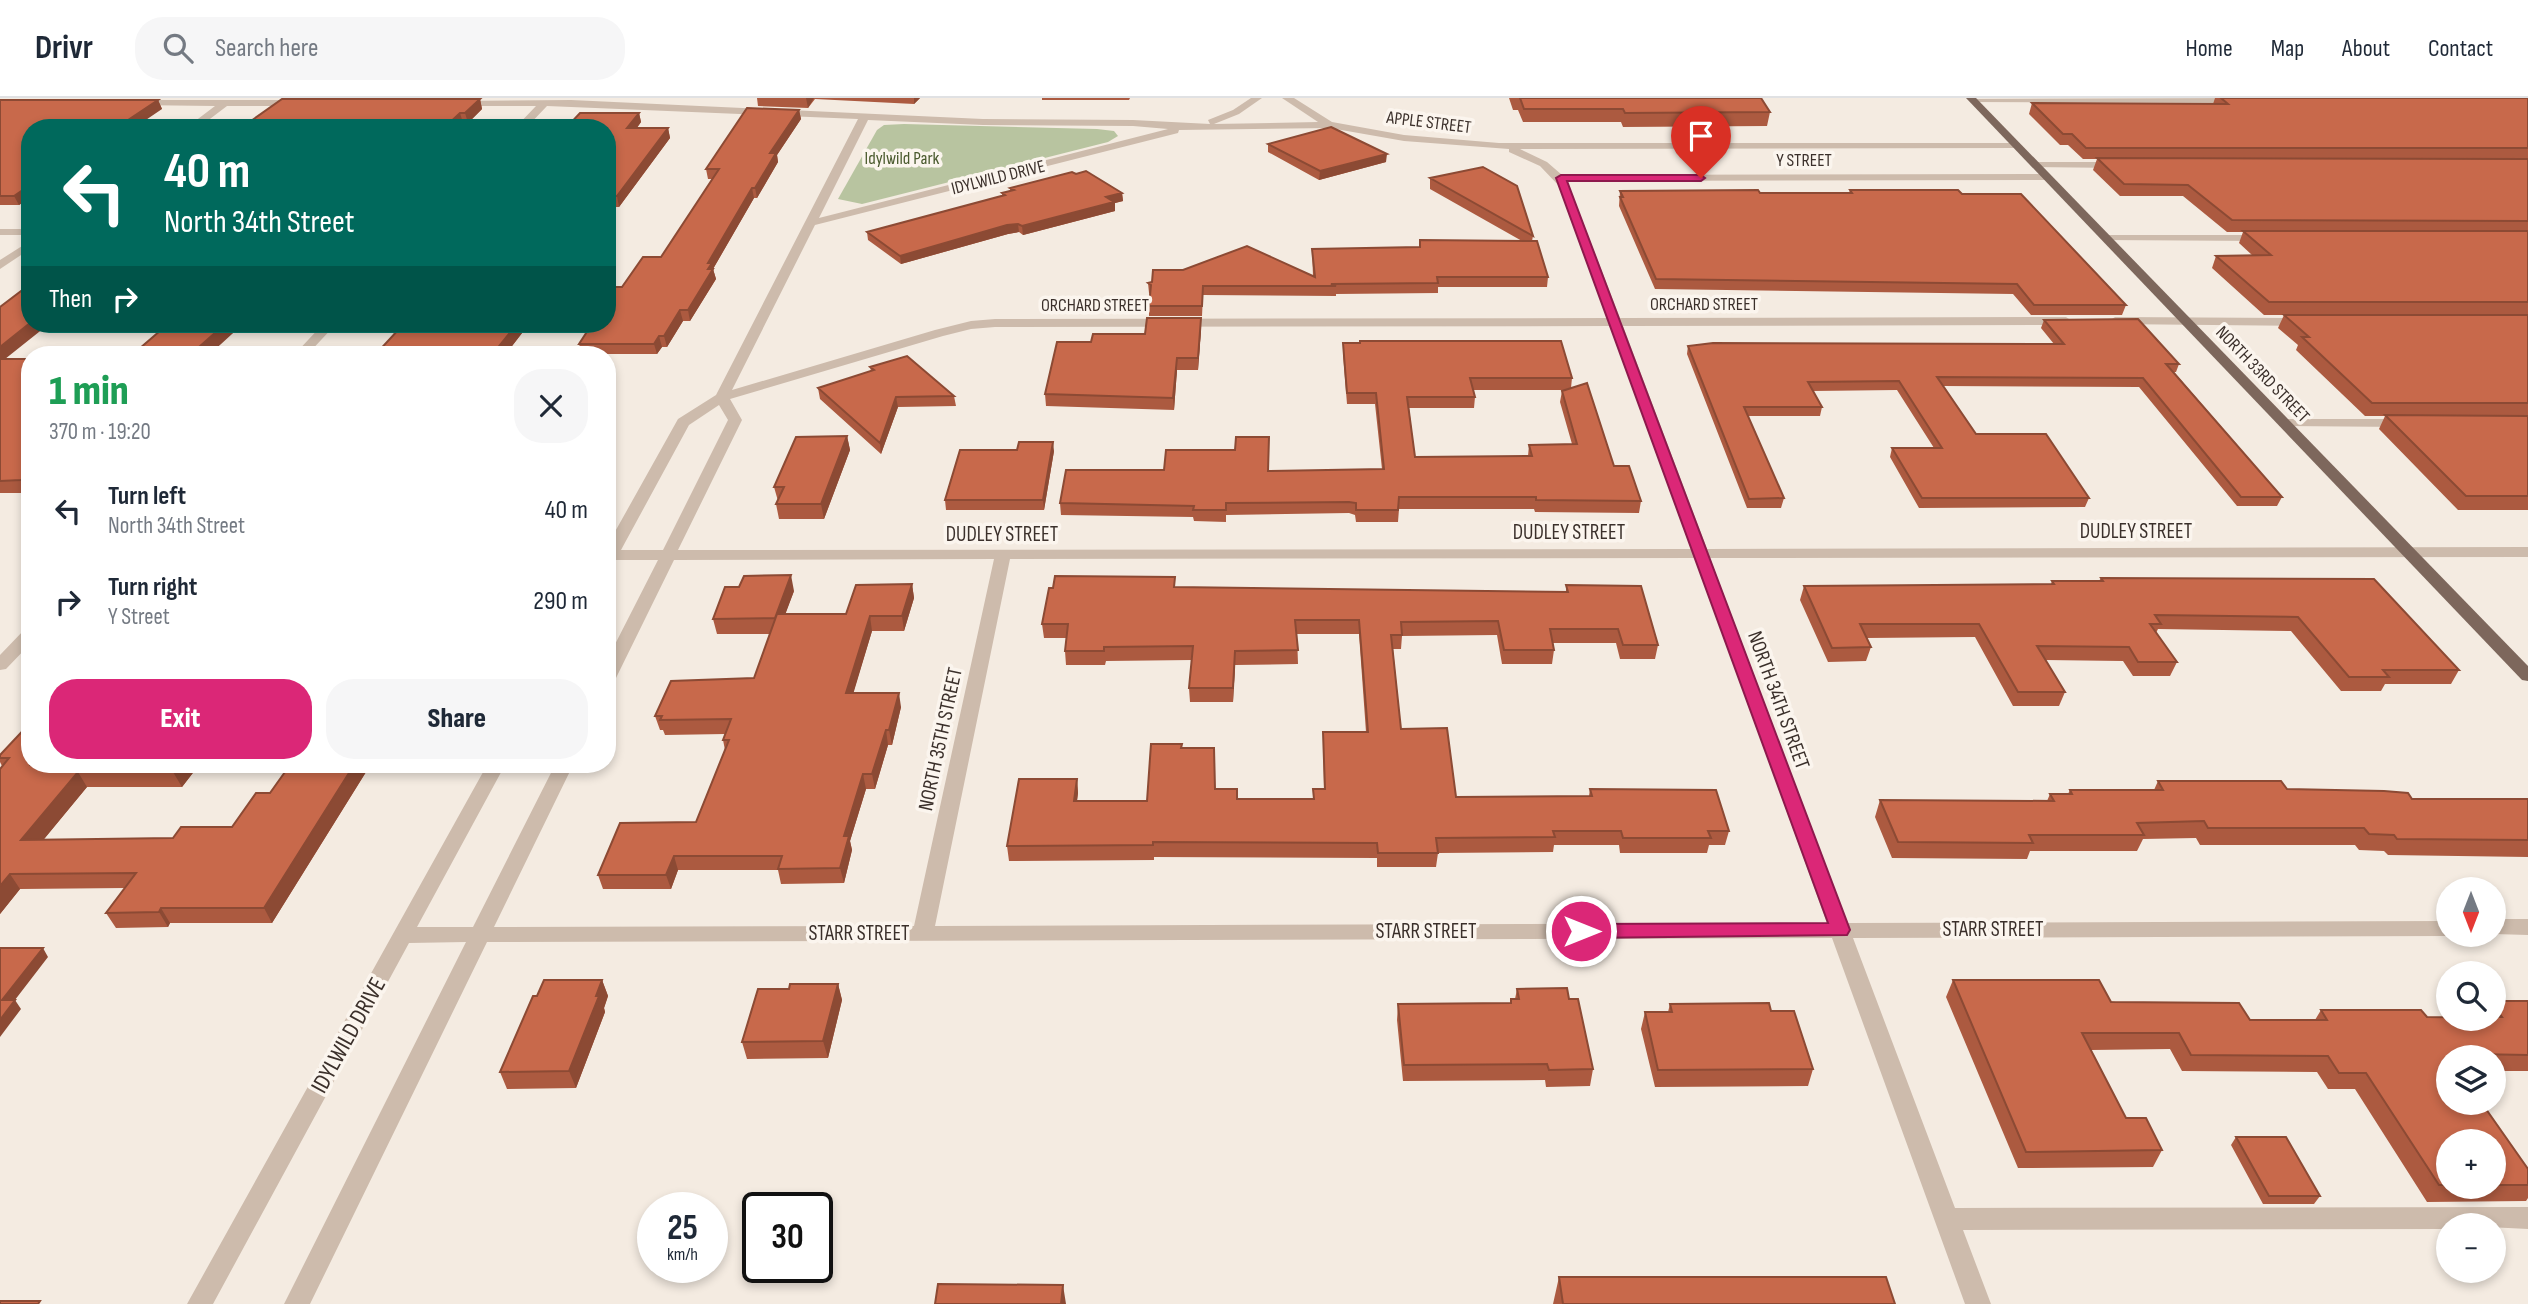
<!DOCTYPE html>
<meta charset="utf-8">
<style>
:root{--surface:#fff;--page:#f6f6f7;--text:#1f2937;--muted:#747a83;--line:#e0e1e3;--accent:#db2777}
body{margin:0;font-family:"Sofia Sans Condensed",sans-serif;background:var(--page);color:var(--text);height:100vh;display:flex;flex-direction:column;font-size:26px;white-space:nowrap}
*{box-sizing:border-box;margin:0}
p{font-size:23px;color:var(--muted)}
.icon{flex:none;width:38px;height:38px;fill:none;stroke:currentColor;stroke-width:2;stroke-linecap:round;stroke-linejoin:round}
.map{position:relative;flex:1;overflow:hidden}
.drawer{position:absolute;left:21px;top:248px;width:595px;height:427px;display:flex;flex-direction:column;background:var(--surface);border-radius:28px;box-shadow:0 4px 10px #0003}
.drawer>*{flex:none}
.hud{position:absolute;left:21px;top:21px;width:595px;height:214px;border-radius:28px;box-shadow:0 4px 10px #0003;background:#00695c;color:#fff;overflow:hidden}
.needle{width:46px;rotate:180deg}
.tools{position:absolute;left:2436px;top:779px;display:grid;gap:14px}
.tools a{display:grid;place-items:center;width:70px;height:70px;border-radius:50%;background:var(--surface);box-shadow:0 4px 10px #0003;font-size:35px}
.speed{position:absolute;left:637px;top:1094px;display:flex;gap:14px;font-size:35px;font-weight:700;text-align:center}
.speed>*{display:grid;place-content:center;width:91px;height:91px;border-radius:50%;background:var(--surface);box-shadow:0 4px 10px #0003;line-height:1}
.speed small{font-size:18px;font-weight:400}
.speed .limit{border:4px solid #111;border-radius:10px;background:#fff;color:#111}
.pin{position:absolute;display:grid;place-items:center;width:60px;height:60px;color:#fff;margin:-72px -30px;border-radius:50% 50% 50% 0;rotate:-45deg;box-shadow:0 0 7px #0007}
.pin .icon{rotate:45deg}
.me{position:absolute;width:77px;margin:-38px;rotate:90deg;stroke-linejoin:round;filter:drop-shadow(0 0 5px #0008)}
.turn{display:flex;align-items:center;gap:24px;height:147px;padding:0 28px;font-size:32px}
.turn .icon{width:91px;height:91px;stroke-width:2.5}
.turn b{display:block;font-size:49px;line-height:60px}
.then{display:flex;align-items:center;height:66px;padding:0 28px;background:#0003;gap:14px;font-size:26px}
.round{display:grid;place-items:center;flex:none;width:74px;height:74px;border-radius:28px;background:var(--page)}
.headline{display:flex;align-items:center;justify-content:space-between;height:119px;padding:0 28px}
h1{font-size:42px;font-weight:800;line-height:52px;color:#1e9e55}
.primary-button{display:flex;gap:14px;margin-top:auto;padding:14px 28px}
.primary-button a{flex:1;height:80px;border-radius:28px;background:var(--accent);color:#fff;font-size:28px;font-weight:800;line-height:80px;text-align:center}
.primary-button a+a{background:var(--page);color:var(--text)}
ul{padding:0;list-style:none}
li{display:flex;align-items:center;gap:21px;height:91px;padding:0 28px}
li div{flex:1}
li b{display:block;font-size:26px}
li em{font-style:normal}
header{display:flex;align-items:center;gap:42px;box-sizing:border-box;height:98px;padding:0 35px;background:var(--surface);border-bottom:2px solid var(--line)}
header strong{font-size:33px}
nav{display:flex;gap:38px;margin-inline-start:auto;font-size:24px}
.search{width:490px;height:63px;background:var(--page);display:flex;align-items:center;gap:18px;box-sizing:border-box;padding:0 24px;border-radius:28px;color:var(--muted);font-size:26px}
.map>svg:first-child{display:block}
.green{fill:#b8c4a0}
.lines{fill:none;stroke-linecap:round;stroke-linejoin:round}
.minor{fill:#cdbbac;fill-rule:evenodd}
.major{fill:#7d675c;fill-rule:evenodd}
.wall{fill:#ac5a40;fill-rule:evenodd}
.shaded-wall{fill:#8c4a34}
.building{fill:#c8694b;stroke:#8c4a34;stroke-width:2}
.route{fill:#db2777;stroke:#8e194d;stroke-width:2}
.labels{text-anchor:middle;stroke-width:7;stroke-linejoin:round;paint-order:stroke}
.far-street-label{font-size:18px;fill:#3b302b;stroke:#fbf5ee}
.far-park-label{font-size:18px;fill:#4a5a2e;stroke:#fbf5ee}
.street-label{font-size:21px;fill:#3b302b;stroke:#fbf5ee}
.near-street-label{font-size:24px;fill:#3b302b;stroke:#fbf5ee}
</style>
<header>
<strong>Drivr</strong>
<div class="search"><svg class="icon" aria-label="search" viewBox="0 0 24 24"><circle cx="10" cy="10" r="6"/><path d="M15 15l6 6"/></svg>Search here</div>
<nav><a>Home</a><a>Map</a><a>About</a><a>Contact</a></nav>
</header>
<div class="map">
<svg width="2528" height="1206" viewBox="0 0 2528 1206">
<rect width="100%" height="100%" fill="#f4ebe1"/>
<!-- green -->
<path class="green" d="M904,26L1097,31L1114,33L1118,38L1108,44L862,106L838,101L877,32L884,27Z"/>
<g class="lines">
<!-- minor -->
<path class="minor" d="M1251,0H1262L1239,16L1214,26L1318,24L1282,0H1294L1332,24L1404,37L1499,45H2020V49L2016,50L1520,51L1547,64L1562,77L2047,76L2052,79L2047,82L1567,83L1620,220L2066,219L2072,223L2066,227L1623,228L1707,451L2528,449V459L1710,460L1847,825L2448,823V836H2451L2448,838L1853,840L1955,1110L2528,1109V1131L2448,1127V1131L1963,1132L1991,1206H1965L1832,840L487,844L310,1206H284L466,844L409,845L213,1206H187L487,667H505L417,829H473L555,667H573L494,829L914,828L994,461L674,462L616,580L607,585V562L658,462H616L607,468V448L678,321L716,297L858,21L547,8L526,30H515L536,8H458L455,7V3L571,2L983,21L1133,22L1210,26L1208,22L1233,12ZM868,22L983,27L1133,28L1168,31L819,120ZM1330,30L1404,43L1509,51V54L1540,68L1561,90L1608,220L995,221L971,223L935,232L732,292L815,127L1178,35L1179,32ZM1611,228L1691,451L678,452L742,322L730,301L943,238L971,231L995,229ZM719,307L728,322L663,452H621L689,327ZM1695,460L1827,825L935,828L1010,461Z
M2241,0V4L2238,5L1972,4L1967,1Z
M136,2H297L302,5L297,8H227L198,30H186L215,8L133,7L131,5Z
M2036,64H2119L2124,67L2119,70L2032,69L2031,67Z
M0,131H30V137H0Z
M2106,137H2263L2269,140L2263,143L2102,142V138Z
M30,143V151L0,171V162Z
M2115,219L2304,220L2310,224L2304,228L2111,226L2109,223Z
M323,226H336L307,257H294Z
M2284,321H2403L2410,325L2403,329L2279,328V322Z
M30,531V546L6,571L0,572V557L24,532Z
M2494,821H2528V837L2494,836Z"/>
<!-- major -->
<path class="major" d="M1966,0H1976L2528,568V583L2522,582Z"/>
</g>
<!-- wall -->
<path class="wall" d="M757,0H920L914,6L815,1L808,10L758,8Z
M1042,0H1130L1129,2H1042Z
M1509,0H1761L1770,14L1767,28L1623,29L1621,24H1523L1518,12H1513Z
M2215,0H2528V412H2458L2379,331L2385,318H2365L2296,252L2298,247L2278,230L2284,217H2326H2264L2212,170L2216,158L2252,157L2239,145L2243,134H2227L2183,98H2120L2093,72L2097,61H2083L2068,47H2060L2029,16L2032,5L2213,6Z
M480,1L482,11L468,25L241,30Z
M0,2H158L162,11L30,30V100L19,107H0Z
M799,12L801,21L777,57L778,64L757,100H754L713,171L716,181L690,223H683L667,249H662L657,256H582L579,246L622,189L661,159L713,81H708L706,71Z
M639,15L641,24L637,30H668L670,40L619,109H607V30Z
M1268,46L1386,64L1319,82L1268,54Z
M1430,80L1533,138L1532,143L1548,179L1547,189H1438V195L1336,196V198L1203,197L1202,218H1149V208L1150,196L1149,195L1148,185L1183,172L1313,178L1312,151L1419,149L1420,142L1522,143L1430,91Z
M1010,90L1122,95L1123,103L1115,105V113L1023,137L1019,134L1008,136L901,166L868,142L867,134L1002,98V95L1010,93Z
M1850,92L1962,96L2126,207L2122,217H2031L2013,196L1655,191L1619,108L1620,93L1760,95H1849Z
M0,209L6,261L28,395H0Z
M2044,222L2179,266L2176,274H2174L2282,399L2277,408H2237L2139,289L1943,288L1976,336L2089,400L2085,409L1919,410L1890,359L1892,350H1934L1897,292L1813,293L1822,309L1820,318H1748L1784,400L1781,410H1747L1687,256L1688,248L2054,246L2041,230Z
M396,226H529L505,257H375L394,236L392,230Z
M1201,231L1198,272H1177L1174,312L1046,308L1045,296L1091,244L1145,236Z
M1343,245L1572,280L1571,290L1614,368L1641,403L1639,415L1535,414L1534,411H1399L1398,424H1356L1355,417L1349,415L1226,417V424L1194,423L1193,419L1061,417L1060,405L1268,373L1382,371L1375,306H1347L1343,256ZM1473,292H1565L1562,293L1560,304L1572,346L1529,347L1528,358L1415,359L1409,310H1474L1475,299Z
M870,269L954,298L956,308L898,309L881,356L820,301L818,290L871,273Z
M847,338L850,352L824,421H779L776,406L778,403L774,389Z
M1054,353L1044,412H946L945,402Z
M2101,480L2374,481L2459,572L2451,586H2385L2381,593H2341L2291,533L2158,531L2156,535L2177,564L2170,578H2133L2123,563L2045,562L2065,594L2059,608H2013L1975,539L1866,540L1871,549L1866,563L1828,564L1800,502L1804,488L2051,486L2052,483H2099Z
M912,486L914,500L904,533H872L853,595L901,609L892,647H888L875,691H866L850,743L852,752L844,785L781,786L778,772H678L671,791H603L598,777L696,724L725,652L723,642L725,636L665,637L663,632H660L655,618L754,580L770,536H717L713,521L794,493L785,516H846Z
M1566,487L1658,547L1655,561H1620L1616,545H1553L1554,552L1552,566H1502L1497,537L1402,538L1401,551H1393L1401,631L1456,699L1589,698L1590,691L1729,733L1725,747H1709L1707,755H1620L1619,747H1554L1553,754L1438,755L1436,769H1377V760L1154,759V762L1009,763L1007,748L1077,681L1078,695L1077,703H1147L1182,650L1215,691L1238,701H1313V691H1324L1323,634H1366L1359,536H1297L1298,566L1235,567L1233,604H1190L1189,590L1192,562L1106,563L1105,567H1066L1065,553L1067,540H1044L1042,526L1175,489L1566,494Z
M0,657L199,667L182,689H87L43,742L173,740L232,729L270,695L290,667H383L378,674H366L272,825H170L168,829L116,830L106,815L125,790L20,791L0,816V671L2,668L0,664Z
M2158,683L2287,691L2412,701H2528V759L2388,757L2384,753L2359,752L2355,747H2200L2196,740L2143,741L2137,753H2030L2027,761L1892,760L1875,719L1880,702L2047,703L2050,696H2068L2070,692H2154Z
M602,882L608,898L604,910L605,914L576,990L507,991L500,974L537,898Z
M1953,882L2250,922H2315L2321,912L2427,919L2494,920V903H2528V973H2494V959H2448L2528,1071V1100L2526,1103L2427,1104L2355,991H2328L2317,974L2182,973L2170,951L2091,952L2126,1020L2162,1052L2153,1069L2018,1070L1946,899ZM2448,1043H2494V1088H2448Z
M838,886L842,902L828,960L747,961L742,944L789,891Z
M1517,891L1569,901L1593,971L1590,988L1546,989L1545,982L1403,983L1397,922L1398,906L1510,905L1511,901H1515Z
M1670,906L1771,913L1813,971L1808,988L1655,989L1641,931L1645,914H1668Z
M2236,1039L2320,1098L2314,1106H2263L2231,1047Z
M1559,1179L1895,1206H1553Z"/>
<!-- shaded-wall -->
<path class="shaded-wall" d="M806,0H814L808,10Z
M914,0H920L914,6Z
M480,1L482,11L468,25L465,15Z
M158,2L162,11L134,30H116Z
M799,12L801,21L777,57L778,64L757,100L755,90L770,55Z
M460,15L463,25L457,30H444Z
M639,15L641,24L629,40L627,30Z
M668,30L670,40L619,109L617,98Z
M1387,56L1386,64L1319,82L1320,73Z
M30,87V100L19,107L14,98Z
M752,90L754,100L713,171L716,181L690,223L688,212L708,165Z
M1122,95L1123,103L1115,105V113L1023,137L1022,128L1106,99Z
M1018,126L1019,134L1008,136L901,166L900,158L1007,127Z
M680,212L683,223L667,249L664,238Z
M1201,220V231L1198,272V260Z
M30,225L49,226L0,265V249Z
M225,226H243L209,257H190Z
M517,226H529L505,257H492Z
M659,238L662,249L657,256L654,246Z
M1177,260V272L1174,312L1173,300Z
M896,299L898,309L881,356L880,345Z
M847,338L850,352L824,421L821,406Z
M1053,344L1054,353L1044,412L1043,402Z
M30,375V394L28,395L21,382Z
M791,477L794,493L778,536L775,520Z
M912,486L914,500L904,533L902,518Z
M870,518L872,533L849,610L846,595Z
M1235,553V567L1233,604V590Z
M899,595L901,609L892,647L889,632Z
M886,632L888,647L875,691L872,676Z
M179,667H199L182,689L173,674Z
M354,667H363L366,674L272,825L264,810Z
M375,667H383L378,674Z
M78,674L87,689L31,757L21,742Z
M863,676L866,691L850,743L852,752L844,785L840,770L844,738Z
M1077,681L1078,695L1075,717L1074,703Z
M674,758L678,772L671,791L666,777Z
M10,776L20,791L0,816V788Z
M161,810L170,825L168,829L159,814Z
M43,850L48,859L8,911L2,902Z
M602,882L608,898L604,910L605,914L576,990L569,973Z
M838,886L842,902L828,960L823,943Z
M15,902L21,911L0,939V922Z
M1063,1187L1066,1206H1061Z"/>
<!-- building -->
<path class="building" d="M1520,0H1761L1770,14L1625,15L1623,11H1524Z
M2221,0H2528V50H2086L2072,36H2063L2032,5L2228,6Z
M282,1H480L465,15H460L444,30H241Z
M0,2H158L116,30H30V87L14,98H0Z
M747,10L799,12L770,55H776L755,90H752L708,165H712L708,171H713L688,212H680L664,238H659L654,246H579L592,226H607V201L615,189H622L643,159H661L719,71H706Z
M580,15H639L627,30H668L617,98H607V30H566Z
M1331,29L1387,56L1320,73L1268,46Z
M2097,60L2528,61V123L2232,122L2188,87L2124,86Z
M1483,69L1517,88L1533,138L1430,80Z
M1086,73L1122,95L1106,99L1114,104L1022,128L1018,126L1007,127L900,158L867,134L1005,97L1002,95L1014,92L1010,90L1072,74L1076,76Z
M1758,92L1760,95H1852L1850,92H1958L1962,96H2021L2126,207H2034L2017,186L1656,181L1620,99H1623L1620,93Z
M2243,133H2528V204H2269L2216,158L2271,157Z
M1420,142L1537,143L1548,179H1437L1438,185L1331,186L1336,188H1203L1202,208H1149L1151,187L1148,185L1152,184L1153,172H1183L1247,148L1315,179L1312,151L1420,149Z
M29,187L30,225L0,249V209Z
M2284,217H2528V305H2372L2302,239H2309Z
M1147,220H1201L1198,260H1177L1173,300L1045,296L1057,244H1091L1093,236H1145Z
M2138,221L2179,266H2166L2282,399H2241L2143,280L1937,279L1976,336H2046L2089,400H1922L1892,350H1942L1899,283L1808,284L1822,309H1744L1784,400L1749,401L1688,248L1713,245L2064,246L2044,222Z
M168,226H225L190,257H132Z
M396,226H517L492,257H375L400,230H392Z
M1360,243H1561L1572,280H1470L1475,299H1407L1415,359L1532,358L1529,347L1577,346L1562,293L1587,285L1614,368H1629L1641,403L1536,402V399H1399L1398,412H1356V405L1349,404L1226,405V412H1193L1194,408L1060,405L1066,372H1164L1166,352H1235L1236,339H1269L1268,373L1384,371L1376,295H1347L1343,245H1360Z
M907,258L954,298L896,299L880,345L818,290L874,272L870,269Z
M0,261H30V375L21,382L0,383Z
M2385,317L2528,318V398H2466Z
M847,338L821,406H776L784,389H774L796,339Z
M1019,344H1053L1043,402H945L960,352H1017Z
M791,477L775,520L713,521L725,489H739L744,478Z
M1055,478L1175,479L1174,489L1568,494L1566,487L1641,488L1658,547H1623L1618,531H1550L1554,552H1504L1498,523L1401,524L1402,537H1391L1401,631L1447,630L1456,699L1592,698L1590,691L1716,692L1729,733H1708L1711,740H1623L1621,733H1553L1555,739L1436,740L1438,755H1378L1377,745L1153,744V747L1007,748L1019,681H1077L1074,703H1147L1151,646H1182L1181,650H1214L1215,691H1237V701H1314L1313,691H1325L1323,634H1368L1359,522H1295L1298,552L1235,553L1233,590H1189L1193,548L1104,549V553H1065L1068,526H1042L1049,490H1053Z
M2101,480L2374,481L2459,572H2383L2389,579H2349L2298,519L2155,517L2161,526H2150L2177,564H2138L2129,549L2037,548L2065,594H2018L1979,526H1860L1871,549L1832,550L1804,488L2054,486L2052,483H2103Z
M912,486L902,518H870L846,595H899L889,632H886L872,676H863L844,738H849L840,770L778,771L782,758H674L666,777H598L620,725L696,724L729,642H723L731,621L660,622L662,618H655L671,583L754,580L777,516H846L856,487Z
M30,625V667H179L173,674H78L21,742L173,740L181,729H232L256,695H270L290,667H354L264,810H161L159,814L106,815L136,775L10,776L0,788V671L9,660H0V657Z
M2158,683H2281L2287,691L2384,693L2408,695L2412,701H2528V742L2397,741L2394,737L2369,736L2364,730H2208L2204,723L2137,725L2144,737H2029L2033,745L1898,744L1880,702L2054,703L2050,696H2072L2070,692H2163Z
M0,850H43L2,902H15L0,922Z
M544,882H602L596,898H599L569,973L500,974L533,898H537Z
M1953,882H2099L2111,904L2239,905L2250,922H2327L2321,912H2421L2427,919L2494,920V919H2502L2494,908V903H2528V957L2474,956L2476,959H2448V1004H2481L2528,1071V1087H2494V1043H2448V1087H2439L2366,975H2339L2328,958L2191,957L2179,935H2082L2126,1020H2146L2162,1052L2026,1054Z
M790,886H838L823,943L742,944L758,891H789Z
M1567,890L1569,901H1578L1593,971L1549,972L1547,966L1404,967L1398,906L1511,905V901H1519L1517,891Z
M1769,905L1771,913H1794L1813,971L1658,972L1645,914H1672L1670,906Z
M2236,1039H2286L2320,1098H2269Z
M1559,1179H1886L1895,1206H1563Z
M938,1186L1063,1187L1061,1206H935Z
M0,1203H40L38,1206H0Z"/>
<!-- route -->
<path class="route" d="M1561,77H1701L1705,80L1701,83H1567L1850,832L1847,837L1581,840L1575,838L1572,833L1575,828L1581,826L1828,825L1556,80Z"/>
<g class="labels">
<!-- far-street labels -->
<g class="far-street-label">
<text transform="translate(1429 24) rotate(7)" y="6">APPLE STREET</text>
<text x="1804" y="68">Y STREET</text>
<text transform="translate(998 79) rotate(-14)" y="6">IDYLWILD DRIVE</text>
<text x="1704" y="212">ORCHARD STREET</text>
<text x="1095" y="213">ORCHARD STREET</text>
<text transform="translate(2263 276) rotate(46)" y="6">NORTH 33RD STREET</text>
</g>
<!-- far-park labels -->
<g class="far-park-label">
<text x="902" y="66">Idylwild Park</text>
</g>
<!-- street labels -->
<g class="street-label">
<text x="2136" y="440">DUDLEY STREET</text>
<text x="1569" y="441">DUDLEY STREET</text>
<text x="1002" y="443">DUDLEY STREET</text>
<text transform="translate(1779 602) rotate(70)" y="7">NORTH 34TH STREET</text>
<text transform="translate(940 641) rotate(-78)" y="7">NORTH 35TH STREET</text>
<text x="1993" y="838">STARR STREET</text>
<text x="1426" y="840">STARR STREET</text>
<text x="859" y="842">STARR STREET</text>
</g>
<!-- near-street labels -->
<g class="near-street-label">
<text transform="translate(348 937) rotate(-61)" y="8">IDYLWILD DRIVE</text>
</g>
</g>
</svg>
<div class="tools">
<a><svg class="needle" viewBox="-14 -14 28 28"><path d="M0-13l5 13h-10z" fill="#e53935"/><path d="M0 13l5-13h-10z" fill="#747a83"/></svg></a>
<a><svg class="icon" aria-label="search" viewBox="0 0 24 24"><circle cx="10" cy="10" r="6"/><path d="M15 15l6 6"/></svg></a>
<a><svg class="icon" aria-label="layers" viewBox="0 0 24 24"><path d="M12 4l9 5-9 5-9-5zM3 14l9 5 9-5"/></svg></a>
<a>+</a>
<a>−</a>
</div>
<div class="speed"><div>25<small>km/h</small></div><div class="limit">30</div></div>
<div class="pin" style="left:1701px;top:80px;background:#d93025"><svg class="icon" aria-label="arrive" viewBox="0 0 24 24"><path d="M6 21V4h12l-3 4 3 4H6"/></svg></div>
<svg class="me" style="left:1581px;top:833px" viewBox="-20 -20 40 40"><circle r="17" fill="#db2777" stroke="#fff" stroke-width="3"/><path d="M0-11L8 9 0 5-8 9z" fill="#fff"/></svg>
<div class="hud">
<div class="turn"><svg class="icon" aria-label="left" viewBox="0 0 24 24"><path d="M17 20v-9H6M10 6l-5 5 5 5"/></svg><div><b>40 m</b>North 34th Street</div></div>
<div class="then">Then<svg class="icon" aria-label="right" viewBox="0 0 24 24"><path d="M7 20v-9h11M14 6l5 5-5 5"/></svg></div>
</div>
<section class="drawer">
<div class="headline"><div><h1>1 min</h1><p>370 m · 19:20</p></div><a class="round"><svg class="icon" aria-label="close" viewBox="0 0 24 24"><path d="M6 6l12 12M18 6L6 18"/></svg></a></div>
<ul>
<li><svg class="icon" aria-label="left" viewBox="0 0 24 24"><path d="M17 20v-9H6M10 6l-5 5 5 5"/></svg><div><b>Turn left</b><p>North 34th Street</p></div><em>40 m</em></li>
<li><svg class="icon" aria-label="right" viewBox="0 0 24 24"><path d="M7 20v-9h11M14 6l5 5-5 5"/></svg><div><b>Turn right</b><p>Y Street</p></div><em>290 m</em></li>
</ul>
<div class="primary-button"><a>Exit</a><a>Share</a></div>
</section>
</div>
